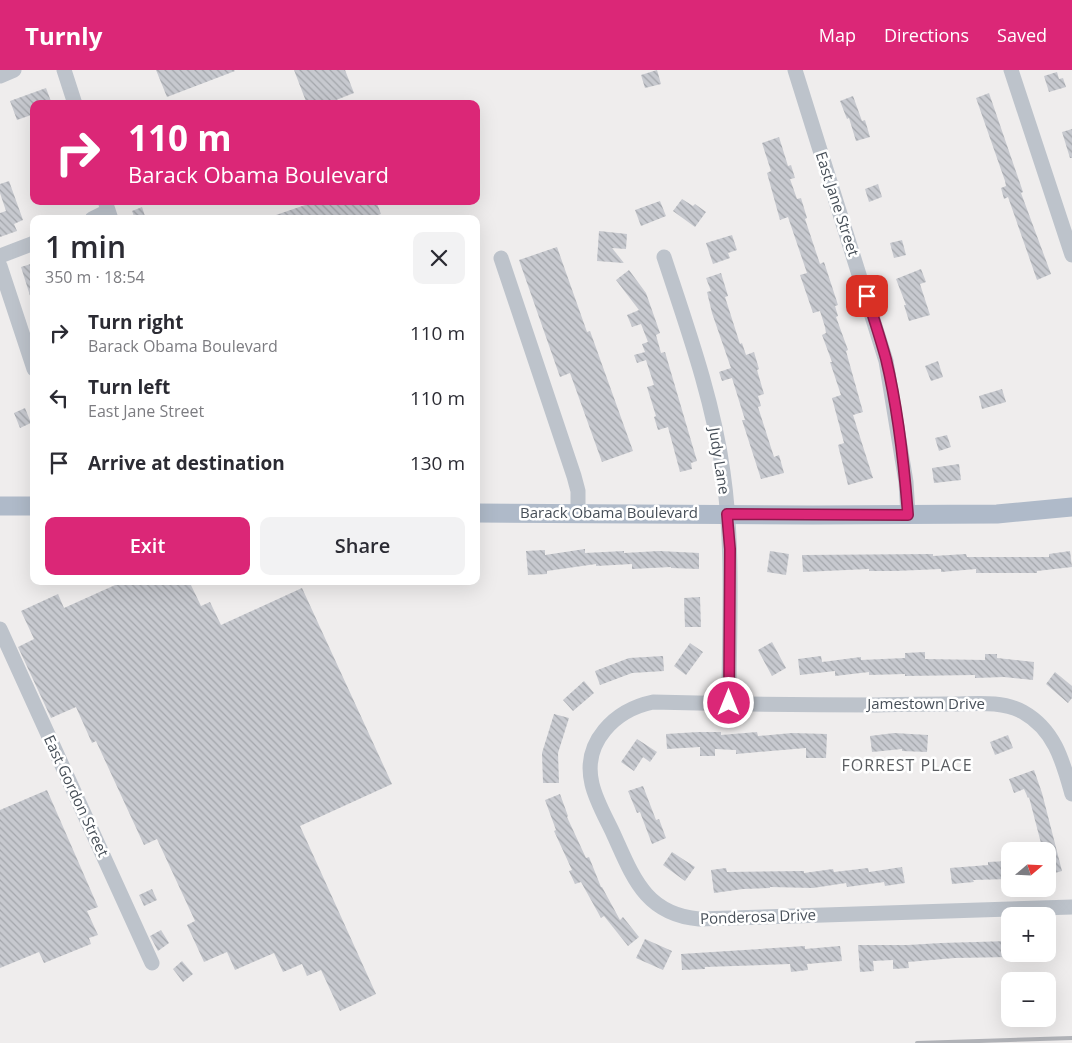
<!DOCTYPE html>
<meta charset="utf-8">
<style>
:root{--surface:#fff;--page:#f2f2f3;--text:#2b2b33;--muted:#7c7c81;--accent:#db2777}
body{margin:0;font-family:"Open Sans",sans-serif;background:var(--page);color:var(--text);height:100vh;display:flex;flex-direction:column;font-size:19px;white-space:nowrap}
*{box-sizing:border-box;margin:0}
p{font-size:16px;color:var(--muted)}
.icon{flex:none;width:28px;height:28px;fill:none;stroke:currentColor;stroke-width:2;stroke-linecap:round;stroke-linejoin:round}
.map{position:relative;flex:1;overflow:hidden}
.details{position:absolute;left:30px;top:145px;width:450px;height:370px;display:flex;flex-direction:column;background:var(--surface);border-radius:10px;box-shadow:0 5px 20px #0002}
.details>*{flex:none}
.banner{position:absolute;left:30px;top:30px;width:450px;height:105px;border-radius:10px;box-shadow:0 5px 20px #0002;background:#db2777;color:#fff;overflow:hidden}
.needle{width:32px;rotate:71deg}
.controls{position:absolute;left:1001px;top:772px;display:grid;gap:10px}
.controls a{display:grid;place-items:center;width:55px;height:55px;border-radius:10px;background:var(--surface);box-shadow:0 5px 20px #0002;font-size:25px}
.pin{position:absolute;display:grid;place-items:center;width:42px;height:42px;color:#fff;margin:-21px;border-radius:10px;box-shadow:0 2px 8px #0006}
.me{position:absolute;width:55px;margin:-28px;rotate:0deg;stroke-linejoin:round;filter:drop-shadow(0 0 4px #0008)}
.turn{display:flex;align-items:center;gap:18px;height:105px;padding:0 15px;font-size:22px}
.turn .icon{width:65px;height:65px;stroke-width:2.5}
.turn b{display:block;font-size:35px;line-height:42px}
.round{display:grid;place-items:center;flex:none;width:52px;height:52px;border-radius:10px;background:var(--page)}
.summary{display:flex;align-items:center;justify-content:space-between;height:85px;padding:0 15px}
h1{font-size:30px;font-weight:600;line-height:38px}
.primary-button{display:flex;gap:10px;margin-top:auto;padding:10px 15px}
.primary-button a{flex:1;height:58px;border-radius:10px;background:var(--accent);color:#fff;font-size:20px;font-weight:600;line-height:58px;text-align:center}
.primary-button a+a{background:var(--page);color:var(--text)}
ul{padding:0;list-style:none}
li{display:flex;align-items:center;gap:15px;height:65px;padding:0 15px}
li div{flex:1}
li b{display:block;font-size:19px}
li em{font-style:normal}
header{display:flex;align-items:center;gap:30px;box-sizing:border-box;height:70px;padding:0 25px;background:var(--accent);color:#fff}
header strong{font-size:24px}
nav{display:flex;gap:28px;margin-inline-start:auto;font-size:18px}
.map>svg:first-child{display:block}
.building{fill:url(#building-back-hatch)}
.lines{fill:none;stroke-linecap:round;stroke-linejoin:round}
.minor{stroke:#bdc3cb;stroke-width:15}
.major{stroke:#afbac9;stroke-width:19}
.rail{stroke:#b0b2b7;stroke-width:4}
.route-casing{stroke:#8e194d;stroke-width:12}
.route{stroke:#db2777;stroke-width:9}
.labels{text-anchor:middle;stroke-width:5;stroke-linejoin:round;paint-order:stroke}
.street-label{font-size:15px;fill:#474f58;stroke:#fff}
.neighbourhood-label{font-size:16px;letter-spacing:1px;fill:#5a5d61;stroke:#fff}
</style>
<header>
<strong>Turnly</strong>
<nav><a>Map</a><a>Directions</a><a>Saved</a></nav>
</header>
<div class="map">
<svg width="1072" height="973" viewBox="0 0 1072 973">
<defs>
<pattern id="building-back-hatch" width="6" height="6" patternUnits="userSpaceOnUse" patternTransform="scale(1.25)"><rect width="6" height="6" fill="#c7c9cf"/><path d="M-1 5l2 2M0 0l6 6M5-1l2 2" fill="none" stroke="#a3a6ab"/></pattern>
</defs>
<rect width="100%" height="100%" fill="#efeded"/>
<!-- building -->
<path class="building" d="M156,0H234L235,1L167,27Z
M294,0H345L354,23L326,34H307Z
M657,0L661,14L645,18L641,5Z
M1057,2L1059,9L1063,8L1066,17L1049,22L1044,6Z
M46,18L52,34H34V44L17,50L10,31Z
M989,23L1023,122L1021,123L1051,204L1037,210L1008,127L1004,129L1001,118L1006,116L1005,111L976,28Z
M853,26L862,51L865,50L870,67L856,71L849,48L847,49L840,31Z
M1072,59V88H1070L1062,62Z
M779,67L788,96L791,95L795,108L790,109L797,129L801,128L807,148L805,149L820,194L824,192L838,235L835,236L838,246L836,247L848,280L846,281L863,342L853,345L873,408L848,415L838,375L844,373L832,328L841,325L830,292H832L822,265L826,263L825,257L820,241L813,243L800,205L807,203L788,147L780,150L767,103L771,101L762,73Z
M9,111L23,150L14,154L17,161L0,167V143L6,141L0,123V114Z
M878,114L882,127L869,132L865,119Z
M682,129L693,136L695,134L706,142L695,157L673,141Z
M317,131H376L381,144L367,149H270V147Z
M660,131L666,146L641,156L635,140Z
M142,137L146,149H135L132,141Z
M599,161L627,164L626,179L612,178L624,193L597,191Z
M732,165L737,180L728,183L730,188L713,194L706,173Z
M902,170L906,185L894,188L890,173Z
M557,177L587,262L590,261L633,381L602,392L570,303L560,307L519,190Z
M34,193V232H32L21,197Z
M921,199L926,212L920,214L930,245L909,251L904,235H906L896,209Z
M629,200L646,223L660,263L656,265L661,283L665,282L697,391L691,393L692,399L680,402L668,357L658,360L654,347L656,346L647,317L654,315L646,290L637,293L634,285L645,282L642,274L648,272L641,254L632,257L627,245L639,240L616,210Z
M721,203L728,226L725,227L740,274L742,273L746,285L754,282L759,299L757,300L764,324L758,326L761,336L758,337L774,387L779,385L784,403L761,409L742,350H745L732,308L722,311L719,302L731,298L712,243L707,222L711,221L706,208Z
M938,291L943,307L931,311L925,296Z
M1002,319L1006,332L982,339L979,326Z
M25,338L31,353L20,358L14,343Z
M947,365L951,377L939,381L935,368Z
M959,394L961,410L934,413L932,398Z
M585,479V483L624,481V483L659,481L699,483V499L671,498V497L632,499V494L596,496V494L547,501V504L528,505L526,481L545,480V485Z
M770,481L789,484L786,505L767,502Z
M1070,481L1072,497L1037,501V503H976V499L941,502V499L895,501H869V499L803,502L802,485L933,484V486L966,484L967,487H1049V484Z
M124,511H189L201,536L210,532L221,555L302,518L392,714L300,756L376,924L340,941L321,900L307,906L302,894L283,902L274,883L235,900L227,882L204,892L187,855L195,851L157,769L144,775L96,671L92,673L76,637L51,648L18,577L34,569L21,541L58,524L64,538Z
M700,527L701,557H685L684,528Z
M772,572L786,598L772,606L758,580Z
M690,573L703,582L686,605L674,596Z
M925,582V589L985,590V584H997V588L1034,592L1033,610L1004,607L975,608V605L905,606V604L869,605V602L835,606V601L800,605L798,589L821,586L822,592L861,587V590L905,588V583Z
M663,586L664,601L632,603L600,615L595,601L629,588Z
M1055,602L1072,616V628L1068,633L1046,614Z
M584,611L594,623L573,641L563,630Z
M554,644L569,648L558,683L559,713H543L542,683Z
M698,662H721V665L757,662L758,666L792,663L827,664L826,688H806V678L736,684V680L715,679V686H700V677L667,679L666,664Z
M894,663L928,665L927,682L902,681V679L872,682L870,666Z
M1008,665L1013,678L995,685L990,672Z
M637,669L657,682L650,692L643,687L634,701L621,692Z
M1034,700L1042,723L1062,801L1048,805V781H1043L1029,727L1028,728L1024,719L1014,723L1009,709Z
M643,716L656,750L659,749L666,768L652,774L640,742L637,743L628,721Z
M47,720L98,837L87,841L98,865L89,868L91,874L44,893L39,882L0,898V740Z
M560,724L568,746L567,747L586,788L589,787L601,817H602L620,850L623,847L639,867L628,876L604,846L601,848L581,812L575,814L569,801L572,800L554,761L556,760L545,730Z
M672,782L695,797L685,811L663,795Z
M1008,791V809L973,810L974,812L952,814L950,798L988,795V792Z
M902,797L905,813L885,816L884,812L847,817L846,813L813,818L770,817V818L743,819L714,823L711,800L726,798L727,802L804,801V803L833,799L834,802L868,798L869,802Z
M152,819L157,830L144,836L139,825Z
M161,860L169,873L158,881L150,866Z
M645,869L672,881L663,900L636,888Z
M1010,871V887L955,888L908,892L909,898L893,899V890L873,891L874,901L860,902L858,875H908L941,873Z
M805,876V879L840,876L842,891L807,894L808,900L791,902L790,894L705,897V899L682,900L681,884Z
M182,891L193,904L183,912L173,899Z"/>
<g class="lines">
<!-- minor -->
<path class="minor" d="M64,0L75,34
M795,0L886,291L906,412L908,445
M1011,0L1072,185
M0,6L14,0
M105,131L111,149
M92,149L108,141
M0,186L34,173
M664,187C687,257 713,329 723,402C734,478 729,556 729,633
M501,188L574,406L578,421V443
M0,196L34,299
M0,559L152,893
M1072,724C1063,692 1055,660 1023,642C1001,630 974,634 949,634C925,634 901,634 877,635C802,635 727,634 653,632C615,640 582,672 592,714C596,731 606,748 613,763C633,807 645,844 699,849L1072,837"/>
<!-- major -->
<path class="major" d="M0,436H34
M476,443L813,445L997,444L1072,437"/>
<!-- rail -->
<path class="rail" d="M917,973L1072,968"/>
</g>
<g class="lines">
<defs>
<path id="route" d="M729,633L730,479L727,444L908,445C904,393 898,339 886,289C880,267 873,247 867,226"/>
</defs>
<!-- route casing -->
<use href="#route" class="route-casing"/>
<!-- route -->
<use href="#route" class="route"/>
</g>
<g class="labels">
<!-- street labels -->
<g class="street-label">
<text transform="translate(837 134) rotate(72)" y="5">East Jane Street</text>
<text transform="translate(719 391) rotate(81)" y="5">Judy Lane</text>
<text x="609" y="448">Barack Obama Boulevard</text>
<text x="926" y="639">Jamestown Drive</text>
<text transform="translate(76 726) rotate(65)" y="5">East Gordon Street</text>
<text transform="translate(758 847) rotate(-2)" y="5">Ponderosa Drive</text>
</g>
<!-- neighbourhood labels -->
<g class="neighbourhood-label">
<text x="907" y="701">FORREST PLACE</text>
</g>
</g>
</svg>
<div class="controls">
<a><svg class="needle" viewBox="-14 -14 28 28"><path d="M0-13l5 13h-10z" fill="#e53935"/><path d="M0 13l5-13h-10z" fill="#7c7c81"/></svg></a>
<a>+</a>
<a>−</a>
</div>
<div class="pin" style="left:867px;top:226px;background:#d93025"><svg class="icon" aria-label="arrive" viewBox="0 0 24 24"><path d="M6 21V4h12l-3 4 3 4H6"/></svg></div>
<svg class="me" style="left:729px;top:633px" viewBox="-20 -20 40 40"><circle r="17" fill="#db2777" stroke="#fff" stroke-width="3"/><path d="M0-11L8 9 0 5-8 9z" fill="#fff"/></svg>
<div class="banner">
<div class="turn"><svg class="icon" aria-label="right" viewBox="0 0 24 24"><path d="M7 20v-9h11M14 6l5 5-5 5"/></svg><div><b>110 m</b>Barack Obama Boulevard</div></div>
</div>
<section class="details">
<div class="summary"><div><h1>1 min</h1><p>350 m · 18:54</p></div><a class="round"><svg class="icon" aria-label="close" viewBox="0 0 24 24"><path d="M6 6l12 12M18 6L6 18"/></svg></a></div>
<ul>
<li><svg class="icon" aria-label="right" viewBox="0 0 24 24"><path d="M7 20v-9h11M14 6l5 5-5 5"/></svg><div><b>Turn right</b><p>Barack Obama Boulevard</p></div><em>110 m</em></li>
<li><svg class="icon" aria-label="left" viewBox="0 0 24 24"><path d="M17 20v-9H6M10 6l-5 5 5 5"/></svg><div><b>Turn left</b><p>East Jane Street</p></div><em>110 m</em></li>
<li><svg class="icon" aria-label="arrive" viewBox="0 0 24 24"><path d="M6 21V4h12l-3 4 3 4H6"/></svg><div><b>Arrive at destination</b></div><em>130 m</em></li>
</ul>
<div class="primary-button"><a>Exit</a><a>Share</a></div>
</section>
</div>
